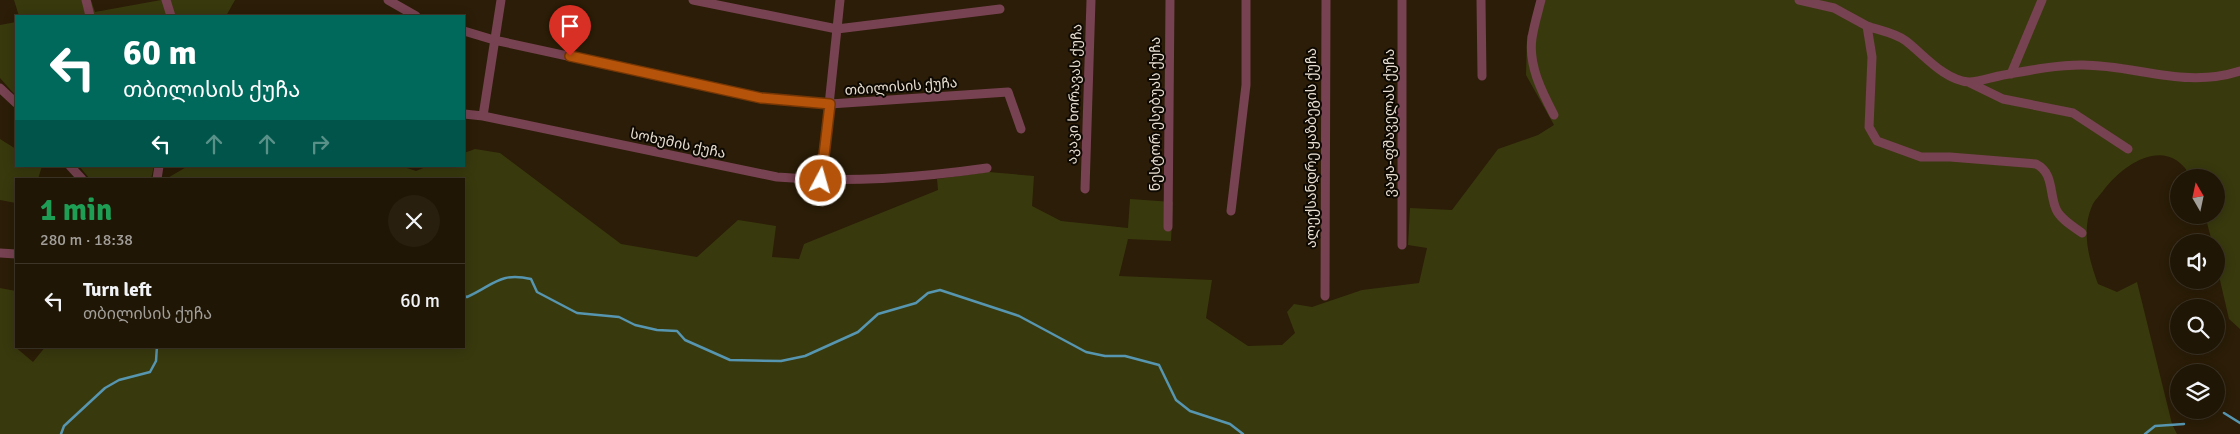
<!DOCTYPE html>
<meta charset="utf-8">
<style>
:root{--surface:#201605;--page:#281f0f;--text:#f1f3f6;--muted:#a29f9a;--line:#3d3527}
body{margin:0;font-family:Signika,"Noto Sans Georgian",sans-serif;background:var(--page);color:var(--text);height:100vh;display:flex;flex-direction:column;font-size:19px;white-space:nowrap}
*{box-sizing:border-box;margin:0}
p{font-size:16px;color:var(--muted)}
.icon{flex:none;width:28px;height:28px;fill:none;stroke:currentColor;stroke-width:2;stroke-linecap:round;stroke-linejoin:round}
.map{position:relative;flex:1;overflow:hidden}
.panel{position:absolute;left:15px;top:178px;width:450px;height:170px;display:flex;flex-direction:column;background:var(--surface);border-radius:0px;box-shadow:0 2px 12px #0003,0 0 0 1px var(--line)}
.panel>*{flex:none}
.guide{position:absolute;left:15px;top:15px;width:450px;height:152px;border-radius:0px;box-shadow:0 2px 12px #0003,0 0 0 1px var(--line);background:#00695c;color:#fff;overflow:hidden}
.needle{width:32px;rotate:351deg}
.tools{position:absolute;left:2170px;top:169px;display:grid;gap:10px}
.tools a{display:grid;place-items:center;width:55px;height:55px;border-radius:50%;background:var(--surface);box-shadow:0 2px 12px #0003,0 0 0 1px var(--line);font-size:25px}
.pin{position:absolute;display:grid;place-items:center;width:42px;height:42px;color:#fff;margin:-51px -21px;border-radius:50% 50% 50% 0;rotate:-45deg;box-shadow:0 0 5px #0007}
.pin .icon{rotate:45deg}
.me{position:absolute;width:55px;margin:-28px;rotate:6deg;stroke-linejoin:round;filter:drop-shadow(0 0 4px #0008)}
.turn{display:flex;align-items:center;gap:18px;height:105px;padding:0 25px;font-size:22px}
.turn .icon{width:65px;height:65px;stroke-width:2.5}
.turn b{display:block;font-size:35px;line-height:42px}
.lanes{display:flex;align-items:center;height:48px;padding:0 25px;background:#0003;justify-content:center;gap:25px;direction:ltr}
.lanes .off{opacity:.35}
.round{display:grid;place-items:center;flex:none;width:52px;height:52px;border-radius:26px;background:var(--page)}
.overview{display:flex;align-items:center;justify-content:space-between;height:85px;padding:0 25px}
h1{font-size:30px;font-weight:700;line-height:38px;color:#1e9e55}
ul{padding:0;list-style:none}
li{display:flex;align-items:center;gap:15px;height:75px;padding:0 25px;border-top:1px solid var(--line)}
li div{flex:1}
li b{display:block;font-size:19px}
li em{font-style:normal}
.map>svg:first-child{display:block}
.green{fill:#39390e}
.lines{fill:none;stroke-linecap:round;stroke-linejoin:round}
.stream{stroke:#5796b0;stroke-width:2.5}
.street{stroke:#774251;stroke-width:9}
.route-casing{stroke:#753606;stroke-width:12}
.route{stroke:#b45309;stroke-width:9}
.labels{text-anchor:middle;stroke-width:4;stroke-linejoin:round;paint-order:stroke}
.street-label{font-size:14px;fill:#e7ded1;stroke:#0e0902}
</style>
<div class="map">
<svg width="2240" height="434" viewBox="0 0 2240 434">
<rect width="100%" height="100%" fill="#2b1d07"/>
<!-- green -->
<path class="green" d="M14,0H91L95,12L161,0H235L226,16H19Z
M1545,0H2240V329L2229,319L2216,263V242H2212L2205,215H2216V178L2191,177C2168,135 2125,162 2103,191C2100,195 2094,201 2092,206C2081,231 2089,260 2098,284L2117,292L2137,282L2172,424L2177,434H0V288L16,291V340L14,346L33,362L46,346H464V179H166L188,166H401L416,171L428,166H464V153L475,149L500,153L621,244L697,257L738,220L776,226L772,257L799,259L804,244L938,190L937,179L989,172L1034,176L1032,206L1061,221L1128,228L1130,199L1173,202L1171,241L1128,239L1119,276L1212,280L1206,318L1248,346L1282,345L1295,333L1287,312L1294,304L1312,307L1362,290L1419,283L1427,248L1408,245L1410,208L1452,210L1498,149L1538,135L1554,125L1526,75L1527,36Z
M16,22V96L0,78V25Z
M0,139L16,149V166H42L38,179H16V203L0,200Z
M79,166H154L151,179H90Z"/>
<g class="lines">
<!-- stream -->
<path class="stream" d="M464,296L467,297C494,285 499,272 531,279L537,292L577,313L619,317L635,325L657,330L677,331L685,340L730,360L781,361L805,356L858,332L878,314L916,303L928,293L940,290L1019,316L1086,352L1105,356H1125L1159,365L1176,400L1190,411L1230,424L1243,434
M2224,413L2240,423
M61,434L64,426L105,388L119,380L150,372L156,361L157,346
M2145,434L2155,426L2184,424"/>
<!-- street -->
<path class="street" d="M86,0L90,16
M166,0L171,16
M388,0L416,16
M501,0L483,116L777,177C849,183 916,178 987,168
M693,0L837,29L1000,9
M1481,0L1482,76
M1541,0C1538,12 1534,25 1532,38C1528,65 1542,92 1554,115
M1799,0L1834,8L1867,26L1872,57L1869,127L1877,141L1921,157H1950L2036,164C2054,173 2049,193 2056,209C2060,219 2074,227 2082,233
M1867,26C1878,30 1896,33 1906,41C1923,54 1945,81 1969,82C1978,82 1990,78 1999,76C2026,71 2054,65 2082,65C2137,65 2184,89 2240,71
M464,31L494,40L761,98L830,104L1008,92L1021,129
M2011,74L2042,0
M1968,82L2003,99L2073,113L2128,149
M0,88L16,103
M464,114L483,116
M70,166L82,179
M157,179L159,166
M821,181L840,0
M1085,189L1091,0
M1231,211L1246,85V0
M1168,227L1170,0
M1402,245V0
M0,253L16,254
M1325,296L1326,0"/>
</g>
<g class="lines">
<defs>
<path id="route" d="M570,56L761,98L830,104L821,181"/>
</defs>
<!-- route casing -->
<use href="#route" class="route-casing"/>
<!-- route -->
<use href="#route" class="route"/>
</g>
<g class="labels">
<!-- street labels -->
<g class="street-label">
<text transform="translate(901 86) rotate(-4)" y="5">თბილისის ქუჩა</text>
<text transform="translate(1074 94) rotate(-88)" y="5">აკაკი ხორავას ქუჩა</text>
<text transform="translate(1155 114) rotate(-90)" y="5">ნესტორ ესებუას ქუჩა</text>
<text transform="translate(1389 123) rotate(-90)" y="5">ვაჟა-ფშაველას ქუჩა</text>
<text transform="translate(678 143) rotate(12)" y="5">სოხუმის ქუჩა</text>
<text transform="translate(1311 148) rotate(-90)" y="5">ალექსანდრე ყაზბეგის ქუჩა</text>
</g>
</g>
</svg>
<div class="tools">
<a><svg class="needle" viewBox="-14 -14 28 28"><path d="M0-13l5 13h-10z" fill="#e53935"/><path d="M0 13l5-13h-10z" fill="#a29f9a"/></svg></a>
<a><svg class="icon" aria-label="sound" viewBox="0 0 24 24"><path d="M4 9h4l5-4v14l-5-4H4zM17 9q2 3 0 6"/></svg></a>
<a><svg class="icon" aria-label="search" viewBox="0 0 24 24"><circle cx="10" cy="10" r="6"/><path d="M15 15l6 6"/></svg></a>
<a><svg class="icon" aria-label="layers" viewBox="0 0 24 24"><path d="M12 4l9 5-9 5-9-5zM3 14l9 5 9-5"/></svg></a>
</div>
<div class="pin" style="left:570px;top:56px;background:#d93025"><svg class="icon" aria-label="arrive" viewBox="0 0 24 24"><path d="M6 21V4h12l-3 4 3 4H6"/></svg></div>
<svg class="me" style="left:821px;top:181px" viewBox="-20 -20 40 40"><circle r="17" fill="#b45309" stroke="#fff" stroke-width="3"/><path d="M0-11L8 9 0 5-8 9z" fill="#fff"/></svg>
<div class="guide">
<div class="turn"><svg class="icon" aria-label="left" viewBox="0 0 24 24"><path d="M17 20v-9H6M10 6l-5 5 5 5"/></svg><div><b>60 m</b>თბილისის ქუჩა</div></div>
<div class="lanes"><svg class="icon" aria-label="left" viewBox="0 0 24 24"><path d="M17 20v-9H6M10 6l-5 5 5 5"/></svg><svg class="icon off" aria-label="ahead" viewBox="0 0 24 24"><path d="M12 20V5M6 11l6-6 6 6"/></svg><svg class="icon off" aria-label="ahead" viewBox="0 0 24 24"><path d="M12 20V5M6 11l6-6 6 6"/></svg><svg class="icon off" aria-label="right" viewBox="0 0 24 24"><path d="M7 20v-9h11M14 6l5 5-5 5"/></svg></div>
</div>
<section class="panel">
<div class="overview"><div><h1>1 min</h1><p>280 m · 18:38</p></div><a class="round"><svg class="icon" aria-label="close" viewBox="0 0 24 24"><path d="M6 6l12 12M18 6L6 18"/></svg></a></div>
<ul>
<li><svg class="icon" aria-label="left" viewBox="0 0 24 24"><path d="M17 20v-9H6M10 6l-5 5 5 5"/></svg><div><b>Turn left</b><p>თბილისის ქუჩა</p></div><em>60 m</em></li>
</ul>
</section>
</div>
